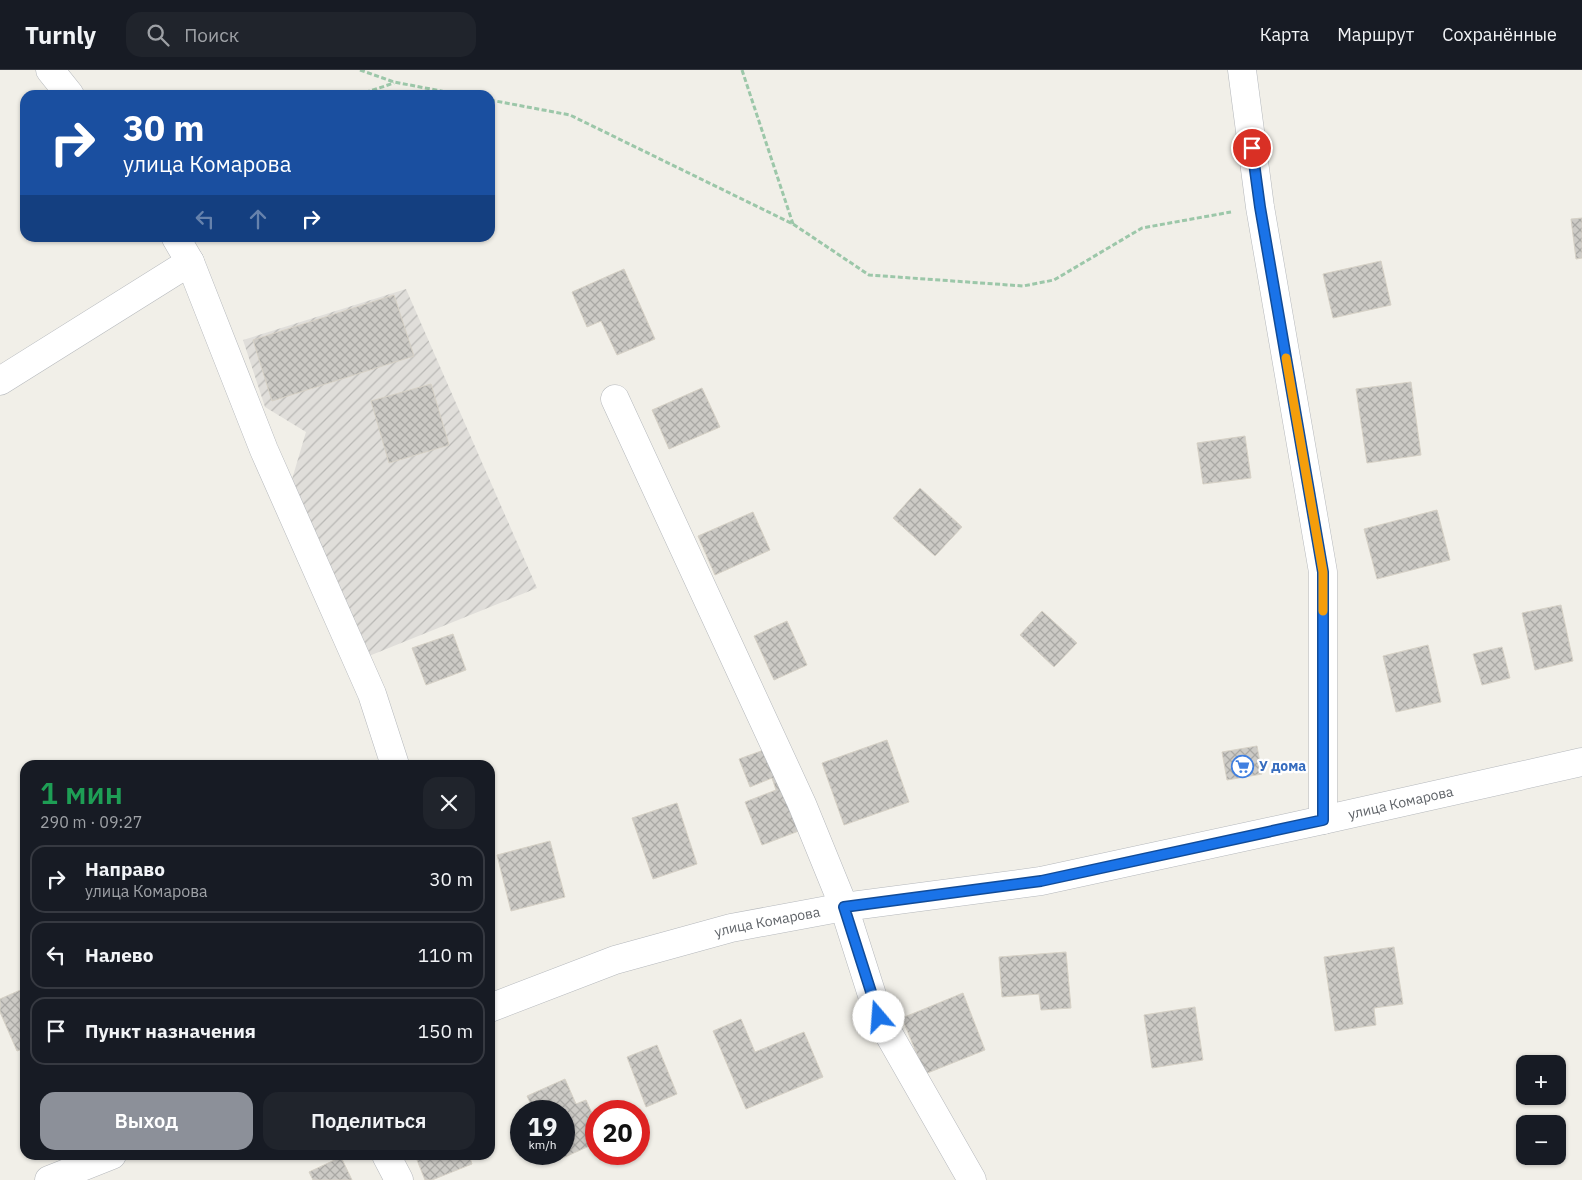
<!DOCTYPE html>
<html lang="ru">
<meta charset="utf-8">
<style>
:root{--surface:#171b24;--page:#20242c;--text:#f1f3f6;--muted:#9ea1a6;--line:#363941;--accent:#8c9099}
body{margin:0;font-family:"IBM Plex Sans",sans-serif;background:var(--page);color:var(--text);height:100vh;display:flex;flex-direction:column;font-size:19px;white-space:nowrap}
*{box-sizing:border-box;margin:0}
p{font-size:16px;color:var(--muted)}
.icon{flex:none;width:28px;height:28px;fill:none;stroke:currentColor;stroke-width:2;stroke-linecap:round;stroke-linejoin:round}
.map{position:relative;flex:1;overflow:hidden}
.side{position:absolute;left:20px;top:690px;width:475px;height:400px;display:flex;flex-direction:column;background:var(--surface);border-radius:15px;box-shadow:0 1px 4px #0004}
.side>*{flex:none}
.hud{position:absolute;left:20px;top:20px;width:475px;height:152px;border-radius:15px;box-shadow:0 1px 4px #0004;background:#1a4fa0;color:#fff;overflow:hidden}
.fabs{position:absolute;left:1516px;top:985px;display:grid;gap:10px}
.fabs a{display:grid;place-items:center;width:50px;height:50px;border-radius:10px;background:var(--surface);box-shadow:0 1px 4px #0004;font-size:25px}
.speed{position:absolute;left:510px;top:1030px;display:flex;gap:10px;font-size:25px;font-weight:700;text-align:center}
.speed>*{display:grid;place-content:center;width:65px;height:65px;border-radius:50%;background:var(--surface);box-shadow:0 1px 4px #0004;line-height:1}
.speed small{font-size:12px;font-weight:400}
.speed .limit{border:8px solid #d22;background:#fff;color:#111}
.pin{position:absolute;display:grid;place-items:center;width:42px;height:42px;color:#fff;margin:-21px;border:2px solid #fff;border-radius:50%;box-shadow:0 1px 5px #0007}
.me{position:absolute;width:55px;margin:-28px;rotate:342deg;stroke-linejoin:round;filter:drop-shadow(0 0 4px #0008)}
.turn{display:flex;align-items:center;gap:18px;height:105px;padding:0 20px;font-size:22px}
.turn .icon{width:65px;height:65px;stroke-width:2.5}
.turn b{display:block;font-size:35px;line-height:42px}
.lanes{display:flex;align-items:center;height:48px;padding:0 20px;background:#0003;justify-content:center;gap:25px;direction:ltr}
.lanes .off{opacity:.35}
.round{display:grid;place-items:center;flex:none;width:52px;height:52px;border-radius:15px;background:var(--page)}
.head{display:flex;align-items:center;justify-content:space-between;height:85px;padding:0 20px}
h1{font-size:30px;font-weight:600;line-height:38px;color:#1e9e55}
.button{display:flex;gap:10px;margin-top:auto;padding:10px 20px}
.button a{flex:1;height:58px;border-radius:15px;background:var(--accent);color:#fff;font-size:20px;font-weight:600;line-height:58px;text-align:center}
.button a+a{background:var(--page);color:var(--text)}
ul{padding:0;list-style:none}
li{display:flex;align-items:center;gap:15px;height:68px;margin:0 10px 8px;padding:0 10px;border:2px solid var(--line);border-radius:15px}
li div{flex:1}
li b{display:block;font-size:19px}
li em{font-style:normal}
header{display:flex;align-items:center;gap:30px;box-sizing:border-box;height:70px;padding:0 25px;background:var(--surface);border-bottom:1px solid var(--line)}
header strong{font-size:24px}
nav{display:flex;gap:28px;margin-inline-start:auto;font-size:18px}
.search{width:350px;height:45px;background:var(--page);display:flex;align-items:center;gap:12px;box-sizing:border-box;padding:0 18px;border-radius:15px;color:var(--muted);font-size:19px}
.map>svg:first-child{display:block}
.industrial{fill:url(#industrial-furrows)}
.building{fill:url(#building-cross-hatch);stroke:#d6d1c6}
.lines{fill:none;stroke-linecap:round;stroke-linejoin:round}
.minor-casing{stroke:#b5b8bc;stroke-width:29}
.path{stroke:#9cc7a9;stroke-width:3;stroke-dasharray:5 2.5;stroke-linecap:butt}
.minor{stroke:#fff;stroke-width:28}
.route-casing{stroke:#114b97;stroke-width:12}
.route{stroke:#1a73e8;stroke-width:9}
.slow{stroke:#f59e0b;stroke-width:9}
.labels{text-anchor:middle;stroke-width:4.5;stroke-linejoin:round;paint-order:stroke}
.shop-label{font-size:14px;font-weight:bold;fill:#366cbe;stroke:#fff;text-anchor:start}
.street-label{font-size:14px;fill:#5f6368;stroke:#fff}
</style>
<header>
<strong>Turnly</strong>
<div class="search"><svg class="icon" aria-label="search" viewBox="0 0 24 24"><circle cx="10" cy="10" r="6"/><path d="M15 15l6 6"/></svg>Поиск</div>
<nav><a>Карта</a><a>Маршрут</a><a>Сохранённые</a></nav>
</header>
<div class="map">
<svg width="1582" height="1110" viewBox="0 0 1582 1110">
<defs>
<pattern id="industrial-furrows" width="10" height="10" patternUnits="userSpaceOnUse" patternTransform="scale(1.25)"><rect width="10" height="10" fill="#e0deda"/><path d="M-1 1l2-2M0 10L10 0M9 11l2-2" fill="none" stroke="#b9b8b5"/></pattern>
<pattern id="building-cross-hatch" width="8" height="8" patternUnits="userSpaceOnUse" patternTransform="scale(1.25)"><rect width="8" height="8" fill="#cccac5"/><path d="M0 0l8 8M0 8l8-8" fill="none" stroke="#a9a8a4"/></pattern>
</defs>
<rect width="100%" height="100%" fill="#f1efe8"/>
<!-- industrial -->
<path class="industrial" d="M406,219L537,518L364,588L290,416L306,362L265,337L243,270Z"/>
<!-- building -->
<path class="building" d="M1582,148V188L1576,189L1571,149Z
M1381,191L1391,235L1333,248L1323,204Z
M624,199L655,269L617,285L601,251L587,257L572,222Z
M394,225L414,286L272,331L253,270Z
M1411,312L1421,385L1367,393L1356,319Z
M431,314L449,375L389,393L371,331Z
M702,318L720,357L669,379L652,340Z
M1245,366L1251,408L1203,414L1197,373Z
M920,418L962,457L935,486L893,448Z
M1437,440L1450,490L1377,509L1364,459Z
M753,442L770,480L715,505L698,466Z
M1561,535L1573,591L1535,600L1522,543Z
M1042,541L1077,573L1054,597L1020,565Z
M787,551L807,595L774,610L754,566Z
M453,564L466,600L426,615L412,578Z
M1428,575L1441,632L1396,642L1383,586Z
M1502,577L1510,608L1482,615L1473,584Z
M887,670L909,732L844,755L822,693Z
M1257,676L1262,704L1227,710L1222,682Z
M772,677L804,759L762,775L745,732L776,720L772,708L750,717L739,689Z
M677,733L697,794L653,809L632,748Z
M550,771L565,827L511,841L497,785Z
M1394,877L1403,934L1374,938L1376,955L1335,961L1324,887Z
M1066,882L1071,938L1041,940L1039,924L1002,927L999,887Z
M25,918V978L17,981L0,942V929Z
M963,923L985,980L925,1004L902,948Z
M1195,937L1203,990L1152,998L1144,945Z
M741,949L755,982L804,962L823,1007L746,1039L713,961Z
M657,975L677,1024L646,1037L627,987Z
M565,1009L576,1034L586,1030L596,1052V1073L556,1091L553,1084H564V1041H534L527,1026Z
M415,1085H469L472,1094L432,1110H425Z
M341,1087L352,1110H313L309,1102Z"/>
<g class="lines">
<defs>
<g id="minor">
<path d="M50,0L70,25"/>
<path d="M1242,0L1260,137L1323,502V750"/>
<path d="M176,168L190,192L264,380L372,624L395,695"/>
<path d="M0,311L190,192"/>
<path d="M615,329L802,734L844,837L879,947L972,1110"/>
<path id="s1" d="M490,938L615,890L731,858L844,837L1041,811L1323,750L1582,692"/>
<path d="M386,1085L399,1110"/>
<path d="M49,1110L112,1085"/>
</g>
</defs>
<!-- minor casing -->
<use href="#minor" class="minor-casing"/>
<!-- path -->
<path class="path" d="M360,0L394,12L462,25
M742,0L793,154
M358,25L394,13
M490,30L570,45L793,154L869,205L1023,216L1054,210L1142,158L1231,142"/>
<!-- minor -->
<use href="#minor" class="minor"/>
</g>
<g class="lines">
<defs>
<path id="route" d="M879,947L844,837L1041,811L1323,750V502L1260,137L1252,78"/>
</defs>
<!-- route casing -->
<use href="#route" class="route-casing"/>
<!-- route -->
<use href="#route" class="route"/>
<!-- slow -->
<path class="slow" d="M1286,288L1323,502V541"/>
</g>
<!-- icons -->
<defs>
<symbol id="supermarket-ring" viewBox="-11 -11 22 22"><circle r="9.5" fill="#fff" stroke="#3f7fe0" stroke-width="1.5"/><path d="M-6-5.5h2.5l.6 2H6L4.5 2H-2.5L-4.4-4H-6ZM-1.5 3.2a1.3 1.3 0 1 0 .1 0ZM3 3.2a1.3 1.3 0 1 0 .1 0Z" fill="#3f7fe0"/></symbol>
</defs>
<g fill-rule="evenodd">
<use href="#supermarket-ring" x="1230" y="684" width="25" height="25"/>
</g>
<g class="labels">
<!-- shop labels -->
<g class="shop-label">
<text x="1259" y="701">У дома</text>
</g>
<!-- street labels -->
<g class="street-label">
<text dy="5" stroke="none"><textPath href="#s1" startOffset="936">улица Комарова</textPath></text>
<text dy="5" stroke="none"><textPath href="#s1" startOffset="291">улица Комарова</textPath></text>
</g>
</g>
</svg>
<div class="fabs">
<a>+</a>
<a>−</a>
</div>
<div class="speed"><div>19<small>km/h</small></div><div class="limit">20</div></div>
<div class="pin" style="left:1252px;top:78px;background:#d93025"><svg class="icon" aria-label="arrive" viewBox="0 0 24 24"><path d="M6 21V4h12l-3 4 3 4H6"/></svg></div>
<svg class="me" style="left:879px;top:947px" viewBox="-20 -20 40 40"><circle r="19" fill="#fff"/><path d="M0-13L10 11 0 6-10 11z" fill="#1a73e8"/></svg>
<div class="hud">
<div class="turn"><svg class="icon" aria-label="right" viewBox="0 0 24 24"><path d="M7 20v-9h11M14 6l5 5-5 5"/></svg><div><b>30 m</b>улица Комарова</div></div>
<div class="lanes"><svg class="icon off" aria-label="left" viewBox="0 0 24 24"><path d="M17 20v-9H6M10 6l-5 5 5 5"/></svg><svg class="icon off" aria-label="ahead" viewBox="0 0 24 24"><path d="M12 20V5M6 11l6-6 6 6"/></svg><svg class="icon" aria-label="right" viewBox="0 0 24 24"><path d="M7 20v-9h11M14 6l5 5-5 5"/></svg></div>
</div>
<section class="side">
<div class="head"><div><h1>1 мин</h1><p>290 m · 09:27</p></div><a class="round"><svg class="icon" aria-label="close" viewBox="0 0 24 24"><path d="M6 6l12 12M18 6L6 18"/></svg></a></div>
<ul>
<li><svg class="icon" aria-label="right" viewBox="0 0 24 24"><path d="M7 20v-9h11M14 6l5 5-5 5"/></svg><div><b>Направо</b><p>улица Комарова</p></div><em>30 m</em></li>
<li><svg class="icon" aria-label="left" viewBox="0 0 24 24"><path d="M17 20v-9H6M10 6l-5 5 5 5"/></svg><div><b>Налево</b></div><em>110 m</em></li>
<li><svg class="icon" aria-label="arrive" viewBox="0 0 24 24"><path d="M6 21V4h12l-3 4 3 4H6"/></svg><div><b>Пункт назначения</b></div><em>150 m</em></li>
</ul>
<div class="button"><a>Выход</a><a>Поделиться</a></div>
</section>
</div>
